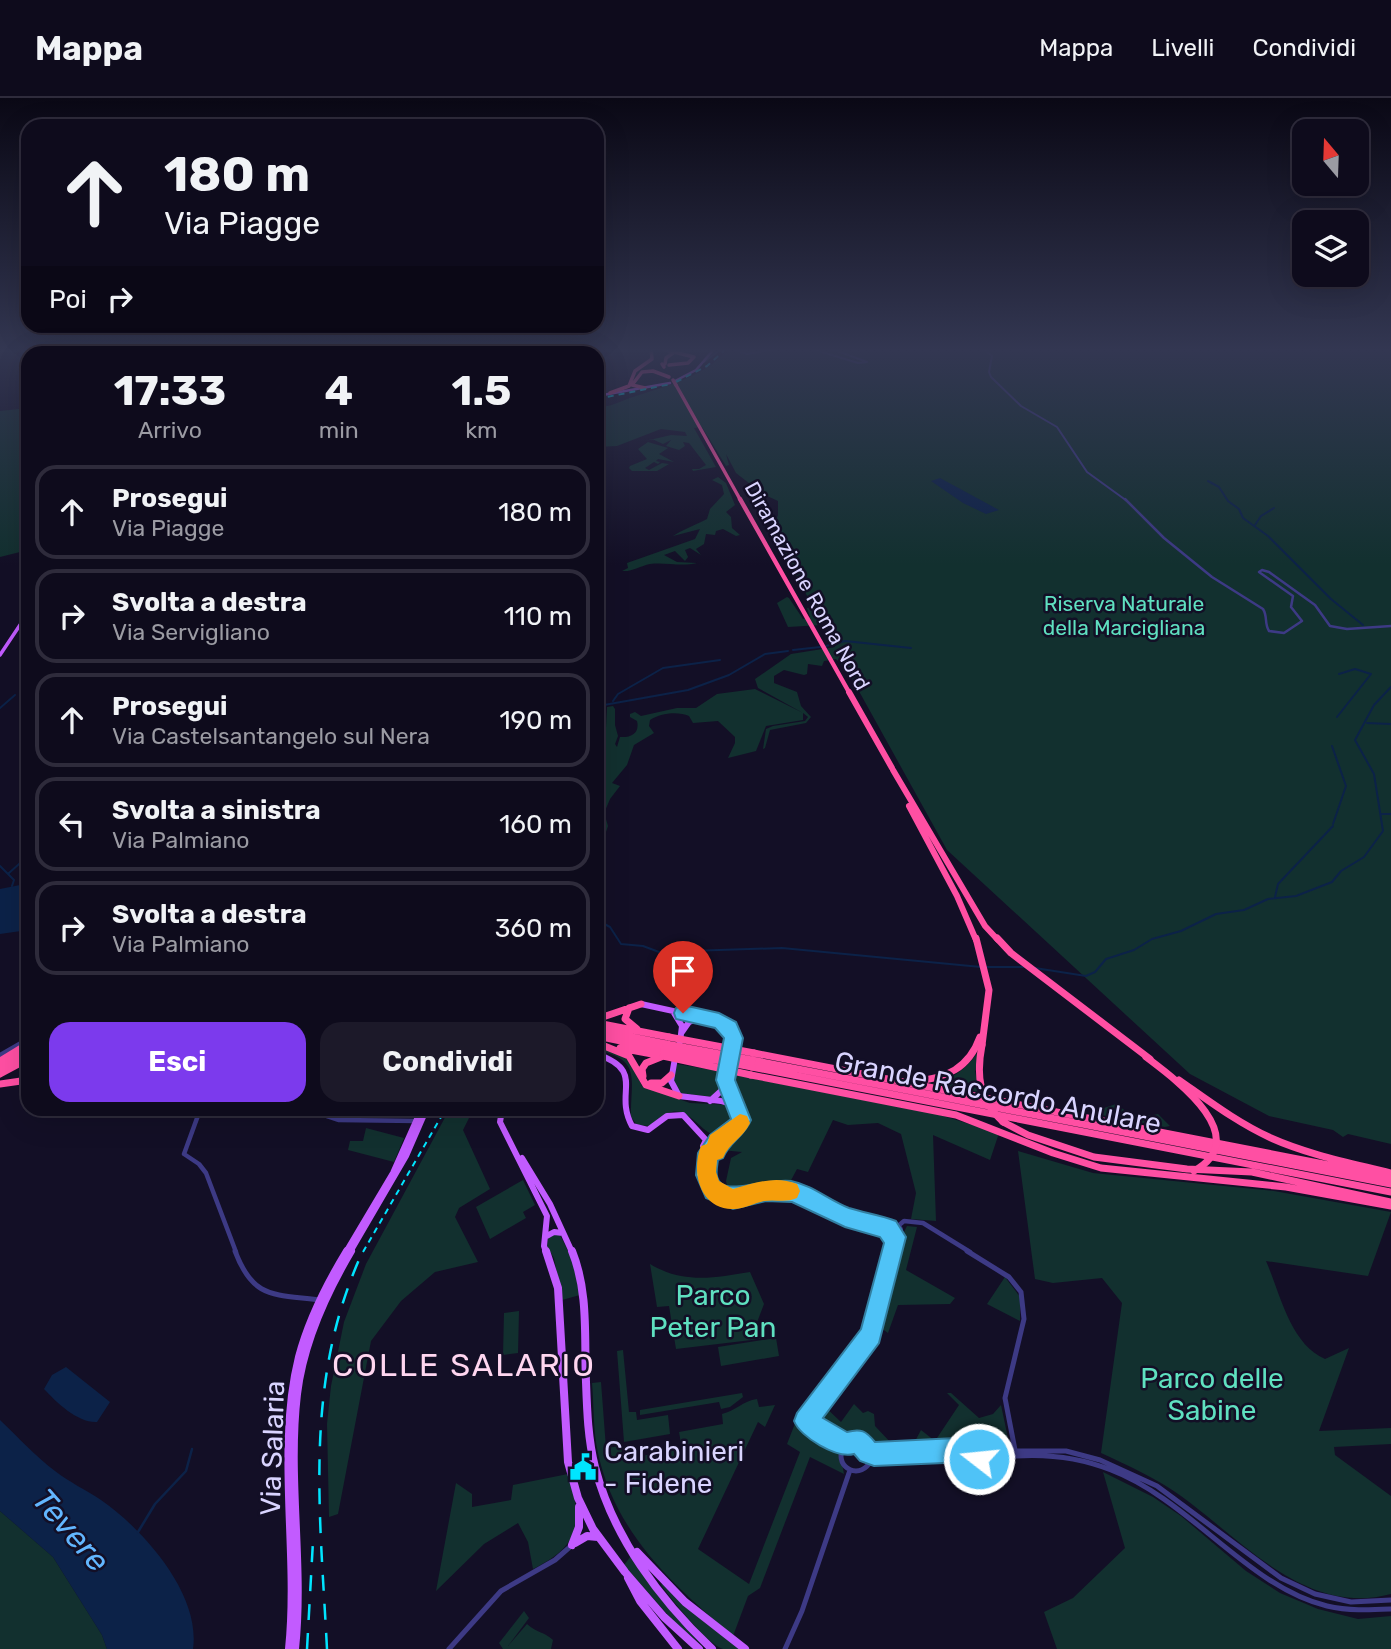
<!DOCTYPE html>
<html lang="it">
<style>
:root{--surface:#0e0b1c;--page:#1c1929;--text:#f1f3f6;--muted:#9b9ba3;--line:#2e2b3b;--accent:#7c3aed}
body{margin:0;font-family:Rubik,sans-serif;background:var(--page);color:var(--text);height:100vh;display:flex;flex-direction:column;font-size:26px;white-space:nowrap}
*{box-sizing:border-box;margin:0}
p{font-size:23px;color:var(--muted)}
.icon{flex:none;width:38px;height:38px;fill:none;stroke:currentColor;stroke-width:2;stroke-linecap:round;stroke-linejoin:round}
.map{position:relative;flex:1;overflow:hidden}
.details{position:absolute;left:21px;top:248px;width:583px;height:770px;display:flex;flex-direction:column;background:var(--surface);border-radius:21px;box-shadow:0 7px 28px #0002,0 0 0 2px var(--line)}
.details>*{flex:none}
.hud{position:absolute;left:21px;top:21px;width:583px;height:214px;border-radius:21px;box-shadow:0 7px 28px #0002,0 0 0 2px var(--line);background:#0e0b1c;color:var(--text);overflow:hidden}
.needle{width:46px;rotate:341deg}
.fabs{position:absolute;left:1292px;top:21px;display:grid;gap:14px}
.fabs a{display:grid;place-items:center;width:77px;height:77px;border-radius:14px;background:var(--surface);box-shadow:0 7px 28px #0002,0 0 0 2px var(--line);font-size:35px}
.pin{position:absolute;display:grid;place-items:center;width:60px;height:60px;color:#fff;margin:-72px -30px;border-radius:50% 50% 50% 0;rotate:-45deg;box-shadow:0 0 7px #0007}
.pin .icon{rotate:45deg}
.me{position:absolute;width:77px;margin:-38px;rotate:286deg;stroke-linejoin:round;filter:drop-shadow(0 0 5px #0008)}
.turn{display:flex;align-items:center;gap:24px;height:147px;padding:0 28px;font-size:32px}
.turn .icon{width:91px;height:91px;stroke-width:2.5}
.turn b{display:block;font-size:49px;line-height:60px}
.then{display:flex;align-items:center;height:66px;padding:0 28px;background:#0003;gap:14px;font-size:26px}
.eta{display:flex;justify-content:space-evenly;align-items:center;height:119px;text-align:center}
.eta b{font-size:42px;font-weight:700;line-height:49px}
.button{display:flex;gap:14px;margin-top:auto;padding:14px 28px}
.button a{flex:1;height:80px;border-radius:21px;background:var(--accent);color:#fff;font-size:28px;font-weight:700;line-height:80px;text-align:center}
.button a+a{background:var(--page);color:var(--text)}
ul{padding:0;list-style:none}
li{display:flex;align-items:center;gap:21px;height:94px;margin:0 14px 10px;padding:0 14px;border:4px solid var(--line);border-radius:21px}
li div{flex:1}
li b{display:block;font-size:26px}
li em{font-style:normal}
header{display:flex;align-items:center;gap:42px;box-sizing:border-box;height:98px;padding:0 35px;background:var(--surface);border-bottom:2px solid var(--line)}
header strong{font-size:33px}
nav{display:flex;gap:38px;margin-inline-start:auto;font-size:24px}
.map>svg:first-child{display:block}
.green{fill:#12302f}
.water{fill:#0c2248}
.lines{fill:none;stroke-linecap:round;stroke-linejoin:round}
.stream-far1{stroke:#0c2248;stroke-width:2}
.stream{stroke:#0c2248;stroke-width:2.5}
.minor-far3{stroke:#3d3a85;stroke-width:2}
.minor-far2{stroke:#3d3a85;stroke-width:2.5}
.minor-far1{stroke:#3d3a85;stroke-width:4.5}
.minor{stroke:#3d3a85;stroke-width:5}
.major-far3{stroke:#c25bff;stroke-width:2.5}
.major-far2{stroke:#c25bff;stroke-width:3.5}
.major-far1{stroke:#c25bff;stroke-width:6}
.major{stroke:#c25bff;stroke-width:8}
.highway-far3{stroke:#ff4fa3;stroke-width:3.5}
.highway-far2{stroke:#ff4fa3;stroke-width:4.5}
.highway-far1{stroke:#ff4fa3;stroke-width:6}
.highway{stroke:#ff4fa3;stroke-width:7}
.rail-far1{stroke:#00e5ff;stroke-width:2;stroke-dasharray:6 5;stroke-linecap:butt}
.rail{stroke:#00e5ff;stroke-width:2.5;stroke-dasharray:16 13;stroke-linecap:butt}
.highway-bridge-far1{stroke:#ff4fa3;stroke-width:3.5}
.highway-bridge{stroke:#ff4fa3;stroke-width:7}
.route{fill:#4fc3f7;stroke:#337fa1;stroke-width:2}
.slow{fill:#f59e0b}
.labels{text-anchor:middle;stroke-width:5;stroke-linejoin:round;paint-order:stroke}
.far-street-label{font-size:21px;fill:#d9d4ff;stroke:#130f26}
.far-park-label{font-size:21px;fill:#5fe0c0;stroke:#130f26}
.near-street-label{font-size:28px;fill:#d9d4ff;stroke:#130f26}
.near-park-label{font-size:28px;fill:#5fe0c0;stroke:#130f26}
.near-poi-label{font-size:28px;fill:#d9d4ff;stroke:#130f26;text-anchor:start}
.near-neighbourhood-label{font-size:32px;letter-spacing:2px;fill:#ffd6f0;stroke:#130f26}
.near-water-label{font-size:32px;font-style:italic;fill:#62b6ff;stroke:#130f26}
</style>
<header>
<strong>Mappa</strong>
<nav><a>Mappa</a><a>Livelli</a><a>Condividi</a></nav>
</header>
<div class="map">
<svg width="1391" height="1551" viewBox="0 0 1391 1551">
<rect width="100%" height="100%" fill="#130f26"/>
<!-- green -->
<path class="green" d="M729,250H1391V1046L1348,1036L1343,1039L1333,1032L1269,1018L1190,976L947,752L850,577L836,561L824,563L822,568L808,566L807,576L804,577L784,572L774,578V585L797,594L801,608L811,619L806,625L770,632L765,650L763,651L766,631L773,628L805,623L808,619L803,615V622L766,628L756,653L728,660L735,645V639L718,623L693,625L689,618C678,613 660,615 650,622L649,628L654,635L634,647L627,667L612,685L620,688L610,701L602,720L606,721L608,728L600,752H597V679L605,650L607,609L613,608L615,611V627L618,638L615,646L617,649L620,639C631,640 640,635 637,623L630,619V616L635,614L641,618L677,610H696L717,596L755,591L803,615L758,590L755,581L791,556L835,549L822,527L788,529L777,505L787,499L789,500L803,521L810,519L807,510L813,509L772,433L778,417V403L763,396L736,375L726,356L729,367L726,368L702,329L694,330L716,369L693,373L692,371H699L706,367L689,345L683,344L685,348L679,352L666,348L671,342L663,346L652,341L645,343L671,337L687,338L685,334L661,331L617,348L597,349V309C612,309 620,303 633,299C669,287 703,280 729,250Z
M28,310V452L0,459V313Z
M648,344L668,350L659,356L674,364L658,361L656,363L660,364L658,366L654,364L645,370L649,372L662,365L669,366L657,373H632L629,370L630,368L647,361L638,351Z
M718,379L726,385L735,407L726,414L731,419L732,430L740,437L736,438L723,431L716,433L715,437L706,436L704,446L696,451L701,457L690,450L685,452L688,459L685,463L675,453L664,457L677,464L697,465C681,469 666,464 650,466C640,468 632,474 622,473L628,470L627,465L695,441L700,431L673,438C684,431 695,427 707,421L710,411L724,396L722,387L712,382Z
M597,949L619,955L631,964L642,988L690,1005L732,1007L737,1023C710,1065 697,1003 668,1015C662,1017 656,1024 650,1028L637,1027L631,1019C630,982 643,962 597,952Z
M979,952L975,973L979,994L930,986C953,981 967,971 979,952Z
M677,966L724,974L721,988L714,999L679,995L673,983Z
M730,976L940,1017L999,1035L990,1062L933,1037L936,1123L911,1121L916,1095L901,1036L878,1025L848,1027L833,1022L808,1074L797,1071L789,1086L752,1089L729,1097L726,1083L731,1060L742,1054L721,1052C724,1039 741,1035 743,1019C744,1003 728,995 730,976Z
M1116,1006C1130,1017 1140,1020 1158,1016L1170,1028L1165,1029L1096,1016L1095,1013Z
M449,1012H478L469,1020L463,1032L490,1091L459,1110L455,1119L478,1164L435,1174L401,1203L371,1243L338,1416L329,1419L327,1326L331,1288L344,1224L366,1166Z
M366,1030L404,1040L394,1064L348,1052L350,1043H363Z
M1018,1053L1093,1075L1274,1093L1391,1114L1368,1178L1266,1163C1280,1195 1290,1246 1325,1261L1349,1250L1319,1333L1391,1330V1346L1334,1349L1335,1357L1391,1398V1496C1306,1519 1242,1442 1181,1398C1156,1380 1129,1368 1101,1355L1122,1205L1102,1180L1053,1185L1035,1181Z
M523,1082L535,1107L523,1114L526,1120L490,1141L476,1109Z
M907,1128L917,1129L906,1172L955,1200L950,1206L898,1207L888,1235L881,1230L899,1144Z
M553,1136L560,1137L574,1165L580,1197L562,1202L554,1160L547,1148L548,1140Z
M650,1166C683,1186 714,1180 750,1174L764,1206L756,1227L760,1241L676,1251L669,1208L657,1209Z
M1005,1179L1020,1199V1223L987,1206Z
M519,1213L518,1255L503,1257L504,1215Z
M776,1240L779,1258L721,1268L718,1249Z
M623,1252L629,1314H636L637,1322L668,1317L670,1336L624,1344L617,1253Z
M601,1284L606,1350L621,1348L623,1361L682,1351L679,1334L723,1326L722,1316C735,1313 743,1303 757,1301L759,1309L775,1307L765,1329L758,1324L698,1451L749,1486L800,1354L787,1346L796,1323L839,1349L844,1376L810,1359L760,1490L748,1498L733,1538C673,1487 615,1435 598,1355C593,1333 594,1308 592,1285Z
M742,1295L743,1299L730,1309L721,1311L719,1304L640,1317V1312Z
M947,1295H951L979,1320L993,1316L1001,1307L1009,1345H993L983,1339L972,1346L913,1347L921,1332L935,1343L959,1307Z
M854,1306L863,1315L868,1313L874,1316L875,1328L893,1347L872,1348L866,1341L857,1337L846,1341L813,1321L823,1307L841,1324Z
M1103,1374L1153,1399L1181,1418L1246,1473L1280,1495L1318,1511L1358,1521L1391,1518V1551H1057L1044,1514L1073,1500L1125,1450Z
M568,1376C583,1425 581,1447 533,1471L528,1444L518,1425L484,1446L436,1493L456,1385L472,1396V1409L511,1402L513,1387Z
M0,1413L53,1459L102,1537L107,1551H0Z
M631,1458C651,1492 678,1523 707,1551L675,1525L624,1467Z
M663,1485L704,1524L740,1551C735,1551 727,1551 723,1551C708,1547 671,1501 661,1487Z
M524,1513L529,1520L508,1548L527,1526C537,1535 545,1534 553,1542L551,1551H503L499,1545Z"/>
<!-- water -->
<path class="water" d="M940,380L999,412L986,416L963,405L931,383Z
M20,787H28V832L0,836V791Z
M66,1269L110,1304L97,1324C78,1325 57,1305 44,1291L52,1277Z
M0,1322C18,1339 35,1358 55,1373C69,1384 86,1392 101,1402C143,1431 201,1496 193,1551H107L102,1537L53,1459L0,1413Z"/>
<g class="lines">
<!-- stream-far1 -->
<path class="stream-far1" d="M193,251L223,250
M207,256L234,253
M382,256L448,252
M448,256L449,250
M532,256L544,250
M579,256L591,250
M593,256L616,250
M1208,383L1219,389L1228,403L1239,411L1243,420L1268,438L1331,501L1363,527
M1255,427L1261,418L1274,410
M826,548L845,543L911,550
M793,552L820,549
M613,603L618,596L663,570L720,562
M604,607L688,592L729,577L765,556L788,553
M0,610L15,597
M1337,619L1371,576L1355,571L1339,576
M1367,625L1390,626
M1332,648L1346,688L1333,726
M1382,716H1391
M0,768L14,782L12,788
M9,775L28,758
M1275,799L1278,786L1333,728
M597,822L610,829L621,846L643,848L659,854L782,850L981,869
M987,869H1023
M1035,870L1086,878L1095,874L1106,861L1134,852L1152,841L1181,833L1216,816L1244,812L1268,801L1296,798L1332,784L1341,773L1364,759L1383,733L1374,676L1355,642L1374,607L1391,589"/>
<!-- stream -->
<path class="stream" d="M138,1434L155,1406L186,1373L192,1351"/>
<!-- minor-far3 -->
<path class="minor-far3" d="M730,250L747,256L782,250
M809,250L858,265L867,264L829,250
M983,250L992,258L989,274L991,279L1021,308L1057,329L1087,374L1127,403
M704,264L722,250"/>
<!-- minor-far2 -->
<path class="minor-far2" d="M1125,401L1164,440L1212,479L1263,511C1268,519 1264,525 1269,533L1284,535L1302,523L1291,509L1293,498L1259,474L1262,472L1269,474L1315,507L1330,528L1347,531L1391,528"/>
<!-- minor-far1 -->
<path class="minor-far1" d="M0,957L28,941
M200,1012L184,1056L199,1066L206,1075L236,1154
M309,1012L339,1022L417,1023
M708,1056C705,1070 703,1087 717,1096C737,1109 760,1091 781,1092C802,1093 818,1106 836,1115C853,1122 870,1126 888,1131
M889 1133a6 6 0 1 1 12 0a6 6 0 1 1-12 0Z
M898,1128L904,1123L923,1125L970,1154
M892,1154L896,1139"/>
<!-- minor -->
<path class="minor" d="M235,1153C253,1201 273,1196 319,1202
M967,1153L1009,1179L1021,1194L1024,1221L1005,1300L1015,1352
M841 1358a15 15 0 1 1 30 0a15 15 0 1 1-30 0Z
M846,1346L806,1323L871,1237L893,1153
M869,1354L969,1353L984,1347L1009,1353H1066L1100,1362L1157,1388L1281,1480L1315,1496L1351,1504L1391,1502
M869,1363L970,1360C992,1367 995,1359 1016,1358C1048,1356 1081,1360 1111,1372C1190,1402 1248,1489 1327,1508C1349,1513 1369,1512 1391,1511
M449,1551L501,1493L555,1462L571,1448
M785,1551L802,1513L850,1372"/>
<!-- major-far3 -->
<path class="major-far3" d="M180,250L183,256
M675,283L696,272L715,250
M597,298L670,285"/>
<!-- major-far2 -->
<path class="major-far2" d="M0,557L28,515"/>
<!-- major-far1 -->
<path class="major-far1" d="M641,906L719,923L732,935L731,954
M674,915L682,928L680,944
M682,934L689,924L702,920
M597,956C647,974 613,993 632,1028L648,1032L667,1018L683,1017L706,1042L703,1048L708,1055L715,1053L717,1044L734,1033L741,1023L725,982
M675,960L671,983L679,998L721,1003L734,1007
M710,1003L721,993L728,971
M502,1012L500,1024L547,1118L544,1148L546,1154
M522,1060L550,1106L572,1154
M545,1139L554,1134L563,1135
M346,1154L393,1075L421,1012
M350,1154L406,1058L426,1012"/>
<!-- major -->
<path class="major" d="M546,1153L558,1190L568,1364L578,1400L593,1431L625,1474L664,1519L699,1551
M572,1153C589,1195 584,1240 586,1284C587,1312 588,1342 595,1369C613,1439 660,1502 712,1551
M575,1445L587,1438L598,1439
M572,1447L579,1429V1409
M637,1454L685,1504L745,1551
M628,1480L640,1503L678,1551
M289,1551C299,1455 276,1351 299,1259C309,1221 327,1186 347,1153
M295,1551C304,1466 287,1381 297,1296C303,1245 325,1197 351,1153"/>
<!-- highway-far3 -->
<path class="highway-far3" d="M658,250L694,259L688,265L669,267
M665,266L666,260L673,255
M676,287L741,403
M645,290L632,287L642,274L653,273L669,279
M610,295L629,288L635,273L652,261L651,250"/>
<!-- highway-far2 -->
<path class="highway-far2" d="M740,401L850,596"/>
<!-- highway-far1 -->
<path class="highway-far1" d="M849,594L892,670
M893,672L985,828L998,842
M909,708L957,798L976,842"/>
<!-- highway -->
<path class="highway" d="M976,840L989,892L982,947
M997,840L1011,855L1150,961
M629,910L625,921L637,931
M597,921L641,906
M597,925L669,939
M597,932L666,946
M597,938L664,952
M597,945L629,958L646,987L679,998
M620,950L663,958
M754,955L1391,1079
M752,962L1391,1086
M0,963L28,946
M752,969L1391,1094
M0,970L28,954
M0,976L28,961
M751,977L956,1017L1053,1055L1101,1070L1286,1089L1391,1108
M643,978L642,971L646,965L661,959
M1179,982C1209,1003 1238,1025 1271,1040C1309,1057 1351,1065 1391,1075
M914,983C946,981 969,970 980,939
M651,985H662L671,977
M0,986L28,982
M1003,1024L1028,1037L1094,1059L1187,1071L1252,1074L1391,1104"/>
<!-- rail-far1 -->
<path class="rail-far1" d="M506,256L508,250
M676,284L707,268L727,250
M597,301L671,286
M597,578L604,626L597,674
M363,1154L445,1012"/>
<!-- rail -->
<path class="rail" d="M307,1551L313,1443
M327,1551C320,1413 303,1282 363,1153"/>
<!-- highway-bridge-far1 -->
<path class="highway-bridge-far1" d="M662,266L664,269
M673,282L676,287"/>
<!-- highway-bridge -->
<path class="highway-bridge" d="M669,939L754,955
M666,946L752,962
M982,947C976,978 979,1002 1003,1024
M664,952L752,969
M663,958L751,977
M1146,959C1175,981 1255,1039 1194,1073"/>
</g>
<!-- sky -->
<linearGradient id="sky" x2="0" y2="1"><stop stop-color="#0a0815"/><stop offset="0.54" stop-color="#333752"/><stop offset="1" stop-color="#333752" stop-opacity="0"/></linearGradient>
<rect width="1391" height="467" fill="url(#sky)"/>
<!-- route -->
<path class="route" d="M683,907L719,915L736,924L743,940L735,982L751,1022C743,1040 729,1044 723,1060L718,1062C717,1070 714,1080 722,1086C733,1094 771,1080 791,1083C812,1087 829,1102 849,1110C865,1115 881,1117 896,1123L906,1139L879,1245L823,1320L847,1334C861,1330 866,1333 875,1344L977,1339L986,1343C990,1353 992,1359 987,1369L979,1373L970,1369L968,1364L874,1368L860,1363L854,1356C837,1361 800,1339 794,1323L797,1315L861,1231L884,1145L880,1139L845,1129L792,1104L766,1103L733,1111L706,1100L696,1077L698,1055L710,1037L731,1021L716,982L724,940L715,930L676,921L674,915L676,910Z"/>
<!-- slow -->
<path class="slow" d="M740,1016L747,1018L750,1025C743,1040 729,1045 723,1060L717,1062L716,1074L719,1083L733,1091C754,1085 776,1077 797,1086L800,1093L797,1100C786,1105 776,1101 764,1103C754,1105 742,1112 732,1111C699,1110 691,1073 701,1048L707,1046L710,1037Z"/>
<!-- icons -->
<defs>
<symbol id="civic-bare" viewBox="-9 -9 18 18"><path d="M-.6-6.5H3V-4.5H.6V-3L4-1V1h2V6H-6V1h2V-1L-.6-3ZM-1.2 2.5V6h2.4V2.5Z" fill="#00e5ff" stroke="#130f26" stroke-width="2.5" paint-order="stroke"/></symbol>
</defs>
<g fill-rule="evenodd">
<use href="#civic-bare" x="564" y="1350" width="38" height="38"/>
</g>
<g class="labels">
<!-- far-street labels -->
<g class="far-street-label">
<text transform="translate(807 488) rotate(61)" y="7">Diramazione Roma Nord</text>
</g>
<!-- far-park labels -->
<g class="far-park-label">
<text x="1124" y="513">Riserva Naturale<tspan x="1124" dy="24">della Marcigliana</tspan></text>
</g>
<!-- near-street labels -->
<g class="near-street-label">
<text transform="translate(998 994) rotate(11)" y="10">Grande Raccordo Anulare</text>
<text transform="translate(272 1350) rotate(-88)" y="10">Via Salaria</text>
</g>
<!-- near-park labels -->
<g class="near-park-label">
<text x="713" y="1207">Parco<tspan x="713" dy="32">Peter Pan</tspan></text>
<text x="1212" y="1290">Parco delle<tspan x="1212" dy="32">Sabine</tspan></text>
</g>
<!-- near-poi labels -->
<g class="near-poi-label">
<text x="604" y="1363">Carabinieri<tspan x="604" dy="32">- Fidene</tspan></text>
</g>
<!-- near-neighbourhood labels -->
<g class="near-neighbourhood-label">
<text x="464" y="1278">COLLE SALARIO</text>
</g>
<!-- near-water labels -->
<g class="near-water-label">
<text transform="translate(71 1432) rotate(49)" y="11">Tevere</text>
</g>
</g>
</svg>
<div class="fabs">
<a><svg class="needle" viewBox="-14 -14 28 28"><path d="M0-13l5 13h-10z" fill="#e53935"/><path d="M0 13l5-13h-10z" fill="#9b9ba3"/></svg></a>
<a><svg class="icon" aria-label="layers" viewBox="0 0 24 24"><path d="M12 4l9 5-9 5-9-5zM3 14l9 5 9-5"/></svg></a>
</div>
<div class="pin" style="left:683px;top:915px;background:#d93025"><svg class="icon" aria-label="arrive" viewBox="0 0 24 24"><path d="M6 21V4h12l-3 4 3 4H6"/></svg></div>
<svg class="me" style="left:979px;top:1361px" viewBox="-20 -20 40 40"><circle r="17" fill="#4fc3f7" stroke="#fff" stroke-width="3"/><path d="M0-11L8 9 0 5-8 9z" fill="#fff"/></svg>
<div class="hud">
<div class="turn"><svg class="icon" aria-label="ahead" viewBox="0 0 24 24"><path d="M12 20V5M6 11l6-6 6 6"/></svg><div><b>180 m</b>Via Piagge</div></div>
<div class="then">Poi<svg class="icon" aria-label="right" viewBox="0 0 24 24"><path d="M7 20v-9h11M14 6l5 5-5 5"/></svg></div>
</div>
<section class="details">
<div class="eta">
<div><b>17:33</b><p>Arrivo</p></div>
<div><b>4</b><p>min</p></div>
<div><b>1.5</b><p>km</p></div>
</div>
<ul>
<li><svg class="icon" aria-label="ahead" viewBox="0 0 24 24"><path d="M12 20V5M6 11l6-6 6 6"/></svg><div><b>Prosegui</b><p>Via Piagge</p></div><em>180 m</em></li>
<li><svg class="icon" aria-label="right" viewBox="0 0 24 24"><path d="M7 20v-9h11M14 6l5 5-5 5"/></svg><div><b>Svolta a destra</b><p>Via Servigliano</p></div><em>110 m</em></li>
<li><svg class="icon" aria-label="ahead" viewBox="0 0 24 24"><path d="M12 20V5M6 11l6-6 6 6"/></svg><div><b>Prosegui</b><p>Via Castelsantangelo sul Nera</p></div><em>190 m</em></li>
<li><svg class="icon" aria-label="left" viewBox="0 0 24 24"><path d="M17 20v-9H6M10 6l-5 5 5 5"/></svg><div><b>Svolta a sinistra</b><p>Via Palmiano</p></div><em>160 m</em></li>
<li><svg class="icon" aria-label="right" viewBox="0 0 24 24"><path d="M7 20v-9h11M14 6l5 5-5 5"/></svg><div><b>Svolta a destra</b><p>Via Palmiano</p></div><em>360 m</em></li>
</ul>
<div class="button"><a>Esci</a><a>Condividi</a></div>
</section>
</div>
